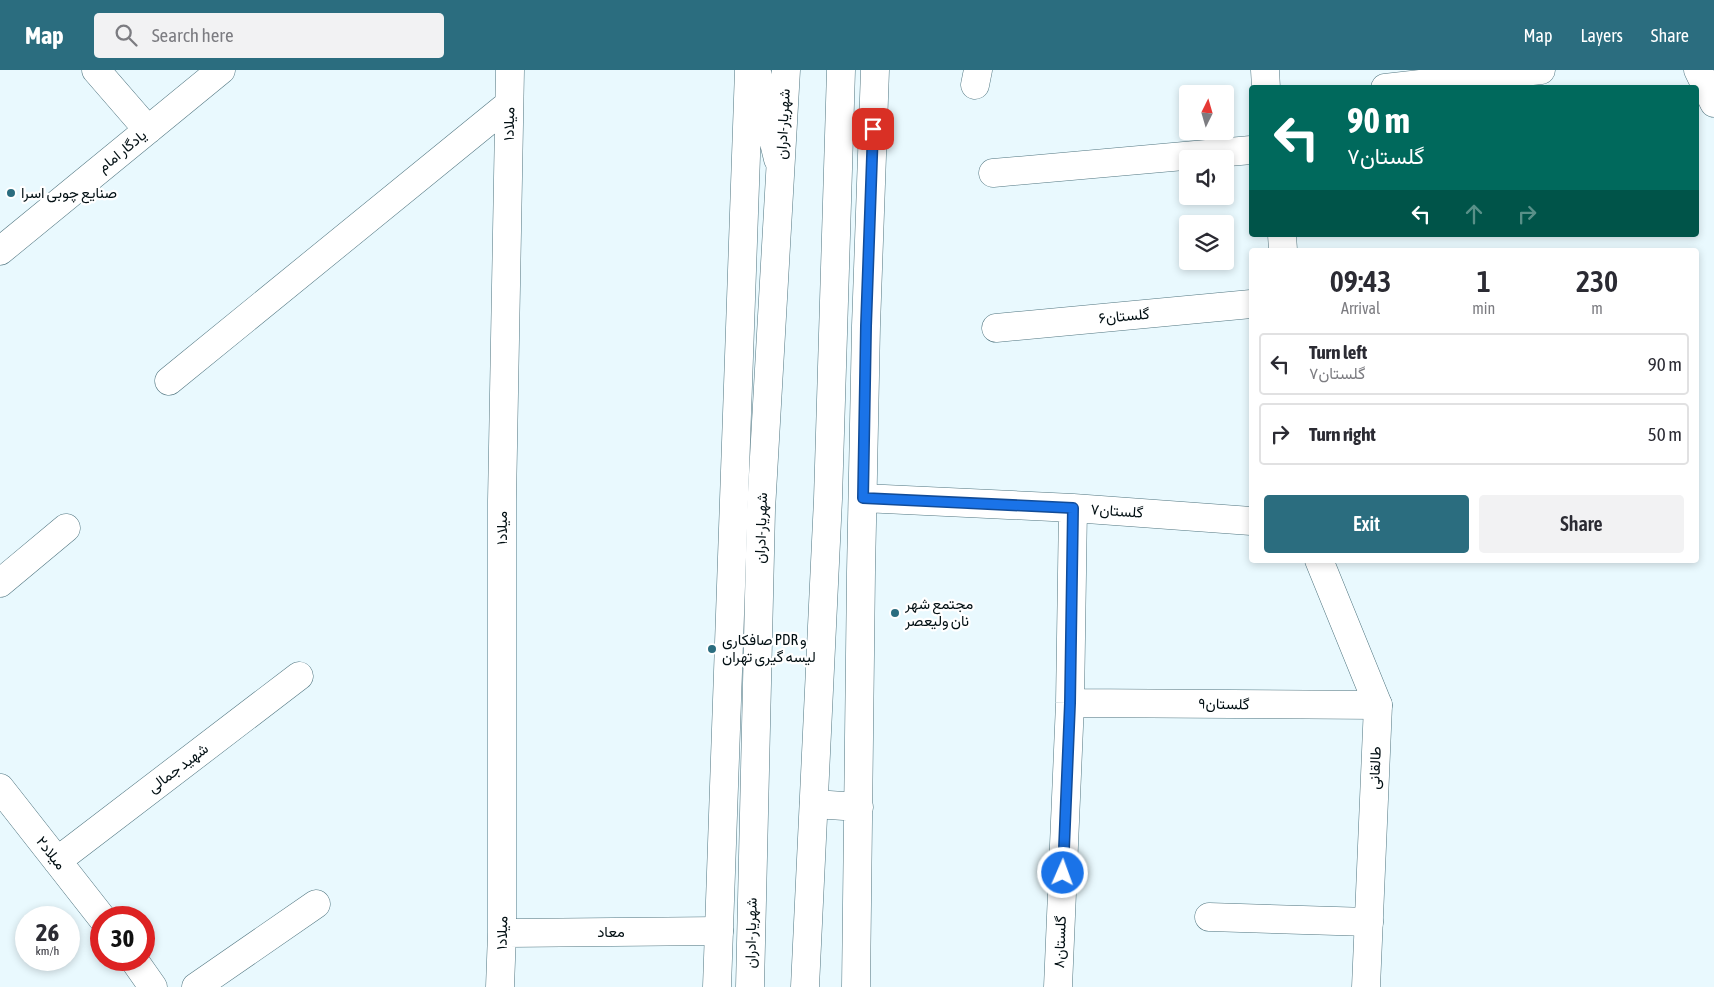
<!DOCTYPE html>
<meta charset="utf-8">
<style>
:root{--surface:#fff;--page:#f2f2f3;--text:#2b2b33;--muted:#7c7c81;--line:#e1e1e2;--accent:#2b6d7f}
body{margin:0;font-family:"Asap Condensed",Vazirmatn,sans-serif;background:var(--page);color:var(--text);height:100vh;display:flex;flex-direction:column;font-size:19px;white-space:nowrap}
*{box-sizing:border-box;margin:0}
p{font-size:16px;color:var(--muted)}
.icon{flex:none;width:28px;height:28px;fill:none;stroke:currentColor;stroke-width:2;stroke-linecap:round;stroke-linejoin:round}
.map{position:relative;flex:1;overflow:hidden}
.panel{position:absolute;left:1249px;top:178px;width:450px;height:315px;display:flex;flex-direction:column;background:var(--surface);border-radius:5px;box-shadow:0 2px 8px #0003}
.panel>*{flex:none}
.guide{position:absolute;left:1249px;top:15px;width:450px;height:152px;border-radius:5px;box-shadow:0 2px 8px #0003;background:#00695c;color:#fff;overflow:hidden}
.needle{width:32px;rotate:5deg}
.fabs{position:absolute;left:1179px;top:15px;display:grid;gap:10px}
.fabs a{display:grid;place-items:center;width:55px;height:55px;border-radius:5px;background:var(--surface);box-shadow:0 2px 8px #0003;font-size:25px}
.speed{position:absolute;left:15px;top:836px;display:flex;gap:10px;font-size:25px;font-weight:700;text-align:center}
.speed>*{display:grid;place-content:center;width:65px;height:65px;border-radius:50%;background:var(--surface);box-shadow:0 2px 8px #0003;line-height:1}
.speed small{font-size:12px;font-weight:400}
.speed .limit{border:8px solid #d22;background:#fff;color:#111}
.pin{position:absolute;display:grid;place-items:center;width:42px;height:42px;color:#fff;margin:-21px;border-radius:10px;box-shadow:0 2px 8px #0006}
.me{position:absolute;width:55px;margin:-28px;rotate:2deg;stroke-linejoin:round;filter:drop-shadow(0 0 4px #0008)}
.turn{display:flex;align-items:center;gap:18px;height:105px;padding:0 15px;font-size:22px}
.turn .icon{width:65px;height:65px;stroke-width:2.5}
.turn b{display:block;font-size:35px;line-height:42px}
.lanes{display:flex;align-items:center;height:48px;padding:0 15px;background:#0003;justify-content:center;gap:25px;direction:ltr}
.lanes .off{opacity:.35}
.eta{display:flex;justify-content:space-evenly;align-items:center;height:85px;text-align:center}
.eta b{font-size:30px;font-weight:600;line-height:35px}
.action{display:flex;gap:10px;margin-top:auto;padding:10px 15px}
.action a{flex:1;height:58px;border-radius:5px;background:var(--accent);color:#fff;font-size:20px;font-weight:600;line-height:58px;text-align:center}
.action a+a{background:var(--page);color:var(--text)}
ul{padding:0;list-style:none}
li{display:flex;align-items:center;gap:15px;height:62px;margin:0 10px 8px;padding:0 5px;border:2px solid var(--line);border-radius:5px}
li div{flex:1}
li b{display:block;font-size:19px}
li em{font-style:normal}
header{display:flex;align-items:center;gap:30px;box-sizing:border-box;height:70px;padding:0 25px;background:var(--accent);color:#fff}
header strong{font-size:24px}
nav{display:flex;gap:28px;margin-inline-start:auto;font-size:18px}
.search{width:350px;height:45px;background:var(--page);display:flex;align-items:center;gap:12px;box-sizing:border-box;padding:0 18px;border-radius:5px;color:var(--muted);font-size:19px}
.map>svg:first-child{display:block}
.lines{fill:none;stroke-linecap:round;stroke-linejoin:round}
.street-casing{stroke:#517681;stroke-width:29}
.secondary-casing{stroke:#517681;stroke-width:29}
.primary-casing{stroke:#517681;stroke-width:29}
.street{stroke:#fff;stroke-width:28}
.secondary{stroke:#fff;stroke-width:28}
.primary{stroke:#fff;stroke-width:28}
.route-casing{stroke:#114b97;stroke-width:12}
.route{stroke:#1a73e8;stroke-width:9}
.poi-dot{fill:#2b6d7f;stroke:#fff;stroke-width:2}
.labels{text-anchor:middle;stroke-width:4.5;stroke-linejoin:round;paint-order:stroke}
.street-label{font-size:15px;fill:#020f13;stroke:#fff}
.poi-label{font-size:15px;fill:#020f13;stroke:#fff;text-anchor:start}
</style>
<header>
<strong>Map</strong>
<div class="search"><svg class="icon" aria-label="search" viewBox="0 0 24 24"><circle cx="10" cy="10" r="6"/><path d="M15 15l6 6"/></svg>Search here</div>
<nav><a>Map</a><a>Layers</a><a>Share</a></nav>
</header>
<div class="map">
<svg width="1714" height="917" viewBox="0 0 1714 917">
<rect width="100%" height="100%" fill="#e9f9fe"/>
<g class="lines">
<defs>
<path id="street" d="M96,0L148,60
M1698,0L1714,33
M975,15L978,0
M1385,18L1541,0
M993,103L1251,80
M0,181L221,0
M996,258L1251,234
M169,311L509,34
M863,428L1073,438L1251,451
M0,513L66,458
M1070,633L1378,635
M0,718L102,848
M814,734L859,737
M57,791L299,606
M1209,847L1369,852
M502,863L719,861
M134,890L153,917
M196,917L316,834
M500,917L502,863V431L510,0
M856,917L861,502L866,256L875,0
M1058,917L1070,633L1073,438"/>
<path id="secondary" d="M1265,0L1266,18
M758,6L778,89
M1282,165L1283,180
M1319,490L1378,635L1366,917
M717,917L749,0"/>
<path id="primary" d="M750,917L761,440L786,0
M805,917L828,429L841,0"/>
</defs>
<!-- street casing -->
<use href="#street" class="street-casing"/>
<!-- secondary casing -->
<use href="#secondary" class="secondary-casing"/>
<!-- primary casing -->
<use href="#primary" class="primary-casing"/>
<!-- street -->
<use href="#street" class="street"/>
<!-- secondary -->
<use href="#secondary" class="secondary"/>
<!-- primary -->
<use href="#primary" class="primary"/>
</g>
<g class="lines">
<defs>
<path id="route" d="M873,59L866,256L863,428L1073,438L1070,633L1063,803"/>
</defs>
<!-- route casing -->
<use href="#route" class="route-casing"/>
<!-- route -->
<use href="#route" class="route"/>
</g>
<!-- markers -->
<g class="poi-dot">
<circle cx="11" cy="123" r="5"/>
<circle cx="895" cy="543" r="5"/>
<circle cx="712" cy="579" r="5"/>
</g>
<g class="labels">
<!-- street labels -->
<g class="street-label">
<text transform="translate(509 54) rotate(-89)" y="5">میلاد۱</text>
<text transform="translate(783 54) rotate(-87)" y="5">شهریار-ادران</text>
<text transform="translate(122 81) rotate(-39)" y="5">یادگار امام</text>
<text transform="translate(1124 246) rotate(-5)" y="5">گلستان۶</text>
<text transform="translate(1117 441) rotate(4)" y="5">گلستان۷</text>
<text transform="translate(502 458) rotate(-90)" y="5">میلاد۱</text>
<text transform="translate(761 458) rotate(-88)" y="5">شهریار-ادران</text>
<text transform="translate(1224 634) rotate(1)" y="5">گلستان۹</text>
<text transform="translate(178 698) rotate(-37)" y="5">شهید جمالی</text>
<text transform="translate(1375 698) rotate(-88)" y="5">طالقانی</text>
<text transform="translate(51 783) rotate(52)" y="5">میلاد۲</text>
<text x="611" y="867">معاد</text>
<text transform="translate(502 863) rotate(-89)" y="5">میلاد۱</text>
<text transform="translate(751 863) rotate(-89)" y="5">شهریار-ادران</text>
<text transform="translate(1060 872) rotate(-88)" y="5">گلستان۸</text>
</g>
<!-- poi labels -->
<g class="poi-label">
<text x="21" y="128">صنایع چوبی اسرا</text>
<text x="905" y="539">مجتمع شهر<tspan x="905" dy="17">نان ولیعصر</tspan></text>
<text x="722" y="575">صافکاری PDR و<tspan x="722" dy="17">لیسه گیری تهران</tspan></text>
</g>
</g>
</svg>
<div class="fabs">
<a><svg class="needle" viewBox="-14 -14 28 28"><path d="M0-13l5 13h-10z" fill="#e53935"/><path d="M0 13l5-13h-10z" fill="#7c7c81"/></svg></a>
<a><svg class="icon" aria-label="sound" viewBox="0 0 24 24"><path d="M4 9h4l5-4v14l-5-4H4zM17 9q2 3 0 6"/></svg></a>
<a><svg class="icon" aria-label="layers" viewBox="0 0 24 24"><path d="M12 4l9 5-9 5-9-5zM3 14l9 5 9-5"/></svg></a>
</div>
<div class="speed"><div>26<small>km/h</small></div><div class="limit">30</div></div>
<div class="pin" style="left:873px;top:59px;background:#d93025"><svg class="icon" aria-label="arrive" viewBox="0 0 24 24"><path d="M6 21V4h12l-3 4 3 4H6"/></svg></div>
<svg class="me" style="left:1063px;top:803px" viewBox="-20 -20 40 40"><circle r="17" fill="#1a73e8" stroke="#fff" stroke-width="3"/><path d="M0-11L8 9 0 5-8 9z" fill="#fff"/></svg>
<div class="guide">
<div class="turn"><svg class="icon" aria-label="left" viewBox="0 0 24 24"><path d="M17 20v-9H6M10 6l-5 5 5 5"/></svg><div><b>90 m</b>گلستان۷</div></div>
<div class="lanes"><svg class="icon" aria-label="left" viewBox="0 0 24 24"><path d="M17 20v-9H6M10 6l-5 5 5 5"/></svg><svg class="icon off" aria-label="ahead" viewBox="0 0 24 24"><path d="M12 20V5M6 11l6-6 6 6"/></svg><svg class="icon off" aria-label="right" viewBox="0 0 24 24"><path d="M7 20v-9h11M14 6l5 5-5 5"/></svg></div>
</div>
<section class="panel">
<div class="eta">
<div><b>09:43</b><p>Arrival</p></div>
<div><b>1</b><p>min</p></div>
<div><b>230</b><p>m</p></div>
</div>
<ul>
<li><svg class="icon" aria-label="left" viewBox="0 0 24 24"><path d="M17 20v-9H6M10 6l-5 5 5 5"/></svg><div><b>Turn left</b><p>گلستان۷</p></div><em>90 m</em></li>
<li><svg class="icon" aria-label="right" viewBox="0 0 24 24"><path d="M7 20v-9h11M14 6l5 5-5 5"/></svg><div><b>Turn right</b></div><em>50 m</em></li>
</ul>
<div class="action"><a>Exit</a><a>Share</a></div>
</section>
</div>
